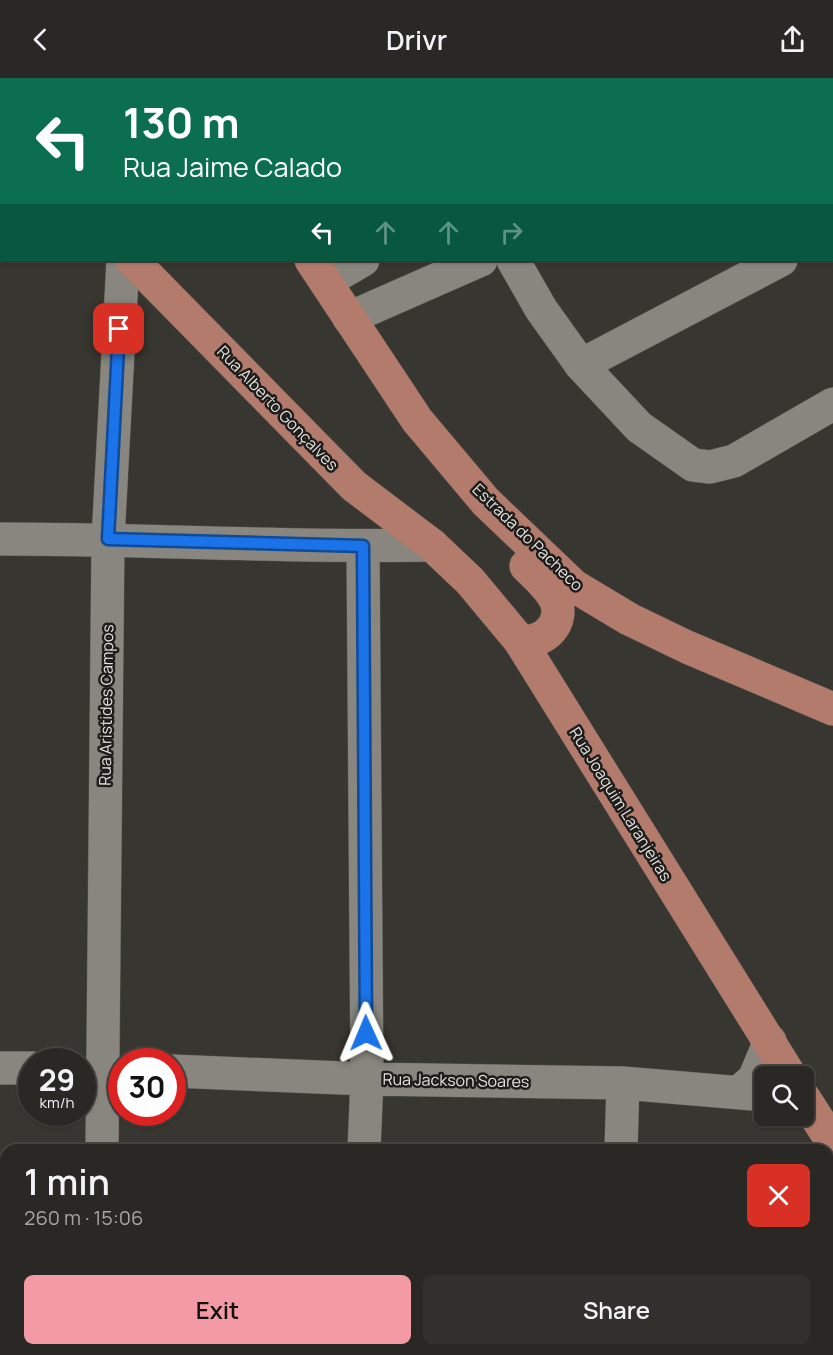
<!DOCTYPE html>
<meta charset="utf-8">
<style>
:root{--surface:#2a2824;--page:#32302c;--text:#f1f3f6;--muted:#a5a6a6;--line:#464441;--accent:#f49aa5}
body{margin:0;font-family:Manrope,sans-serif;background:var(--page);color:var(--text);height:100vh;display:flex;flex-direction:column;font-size:22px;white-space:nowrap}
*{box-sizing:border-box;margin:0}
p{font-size:20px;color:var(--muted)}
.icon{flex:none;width:33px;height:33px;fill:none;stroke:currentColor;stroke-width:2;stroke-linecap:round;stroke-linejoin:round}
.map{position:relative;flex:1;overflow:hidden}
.sheet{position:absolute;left:0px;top:1066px;width:834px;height:212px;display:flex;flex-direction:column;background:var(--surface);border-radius:18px 18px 0 0;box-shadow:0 2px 4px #0004,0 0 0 2px var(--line)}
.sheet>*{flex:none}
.top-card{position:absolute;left:0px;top:0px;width:834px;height:183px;box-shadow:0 2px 4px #0004,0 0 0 2px var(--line);background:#0b6e4f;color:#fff;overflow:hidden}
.buttons{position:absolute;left:754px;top:988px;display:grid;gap:12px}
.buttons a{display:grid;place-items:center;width:60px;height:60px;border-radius:9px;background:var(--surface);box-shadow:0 2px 4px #0004,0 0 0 2px var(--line);font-size:30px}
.speed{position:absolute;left:18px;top:970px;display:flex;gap:12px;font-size:30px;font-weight:700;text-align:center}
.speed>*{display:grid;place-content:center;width:78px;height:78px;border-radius:50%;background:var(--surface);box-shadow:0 2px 4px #0004,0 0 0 2px var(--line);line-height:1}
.speed small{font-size:15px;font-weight:400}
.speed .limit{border:9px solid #d22;background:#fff;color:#111}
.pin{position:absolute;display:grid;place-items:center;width:51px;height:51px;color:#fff;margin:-26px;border-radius:12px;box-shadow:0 3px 9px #0006}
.me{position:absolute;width:66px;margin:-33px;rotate:359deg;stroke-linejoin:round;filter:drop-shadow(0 0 4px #0008)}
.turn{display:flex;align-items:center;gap:21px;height:126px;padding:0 24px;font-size:27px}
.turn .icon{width:78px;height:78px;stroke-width:2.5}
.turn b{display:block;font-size:42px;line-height:51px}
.lanes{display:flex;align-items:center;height:57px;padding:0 24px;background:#0003;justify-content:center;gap:30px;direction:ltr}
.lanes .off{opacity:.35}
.round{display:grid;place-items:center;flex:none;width:63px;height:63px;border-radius:9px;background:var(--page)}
.overview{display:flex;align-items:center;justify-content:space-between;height:102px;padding:0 24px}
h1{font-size:36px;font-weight:600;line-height:45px}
.button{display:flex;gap:12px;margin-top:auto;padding:12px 24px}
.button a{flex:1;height:69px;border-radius:9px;background:var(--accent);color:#111;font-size:24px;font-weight:600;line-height:69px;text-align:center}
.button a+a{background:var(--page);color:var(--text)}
header{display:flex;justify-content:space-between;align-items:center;height:78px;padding:0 24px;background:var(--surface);font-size:27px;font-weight:600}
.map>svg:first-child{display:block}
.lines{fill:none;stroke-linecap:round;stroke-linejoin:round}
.minor-casing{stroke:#56544f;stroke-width:34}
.major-casing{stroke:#56544f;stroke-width:34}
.minor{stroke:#88867f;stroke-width:33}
.major{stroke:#b37b6b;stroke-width:33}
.route-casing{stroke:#114b97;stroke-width:15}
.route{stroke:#1a73e8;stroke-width:10}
.labels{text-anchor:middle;stroke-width:5;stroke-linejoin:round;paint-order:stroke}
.street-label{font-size:16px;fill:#e3e2de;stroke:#1e1d1b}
</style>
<header><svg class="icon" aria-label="back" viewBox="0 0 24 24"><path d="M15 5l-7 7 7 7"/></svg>Drivr<svg class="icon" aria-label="share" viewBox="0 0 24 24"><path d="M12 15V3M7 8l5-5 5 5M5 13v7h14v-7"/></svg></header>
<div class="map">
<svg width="833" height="1277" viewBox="0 0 833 1277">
<rect width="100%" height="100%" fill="#383630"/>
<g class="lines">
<defs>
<path id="minor" d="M137,0L138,2
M240,2L242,0
M663,2L666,0
M832,128L833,129
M832,154H833
M513,182L541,231L581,287L639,349L693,387L710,389L734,383L833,326
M327,203L363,182
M349,240L481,182
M581,287L781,182
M0,461C144,461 288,470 432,467
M363,468L367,1001L364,1072
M0,990H32
M172,993L367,1001L623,1005L765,1017
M739,1014L754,1001L770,963
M102,1072L108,461L123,182
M621,1072L623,1005
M99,1277V1272
M355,1277V1272
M618,1277V1272"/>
<path id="major" d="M188,0L189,2
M0,48L2,50
M132,182L354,408L432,467L470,503L520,563L791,999
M311,182L417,342L486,424L574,508L629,541L687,569L833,631
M520,563C544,566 566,545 555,521C548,508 536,498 526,488
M804,1020L833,1065"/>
</defs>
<!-- minor casing -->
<use href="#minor" class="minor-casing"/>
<!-- major casing -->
<use href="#major" class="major-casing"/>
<!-- minor -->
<use href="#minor" class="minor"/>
<!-- major -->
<use href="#major" class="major"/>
</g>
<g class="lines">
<defs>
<path id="route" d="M119,251L108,461L363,468L366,955"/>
</defs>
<!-- route casing -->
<use href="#route" class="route-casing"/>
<!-- route -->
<use href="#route" class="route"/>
</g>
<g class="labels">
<!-- street labels -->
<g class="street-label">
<text transform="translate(278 330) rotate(46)" y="6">Rua Alberto Gonçalves</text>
<text transform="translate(528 459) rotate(44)" y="6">Estrada do Pacheco</text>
<text transform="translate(106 627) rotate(-89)" y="6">Rua Aristides Campos</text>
<text transform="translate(621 726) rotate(58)" y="6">Rua Joaquim Laranjeiras</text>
<text transform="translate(456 1002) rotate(1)" y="6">Rua Jackson Soares</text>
</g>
</g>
</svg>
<div class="buttons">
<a><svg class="icon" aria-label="search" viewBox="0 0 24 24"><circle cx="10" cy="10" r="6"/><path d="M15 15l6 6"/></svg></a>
</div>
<div class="speed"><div>29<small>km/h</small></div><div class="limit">30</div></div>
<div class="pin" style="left:119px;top:251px;background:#d93025"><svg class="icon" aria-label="arrive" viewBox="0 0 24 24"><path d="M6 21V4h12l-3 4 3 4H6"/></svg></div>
<svg class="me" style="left:366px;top:955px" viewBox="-20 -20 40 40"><path d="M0-17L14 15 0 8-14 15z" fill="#1a73e8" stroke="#fff" stroke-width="4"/></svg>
<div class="top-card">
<div class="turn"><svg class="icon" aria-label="left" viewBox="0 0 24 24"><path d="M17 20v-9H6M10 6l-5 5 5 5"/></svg><div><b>130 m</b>Rua Jaime Calado</div></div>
<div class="lanes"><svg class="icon" aria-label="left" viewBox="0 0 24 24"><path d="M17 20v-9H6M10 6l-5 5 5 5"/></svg><svg class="icon off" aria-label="ahead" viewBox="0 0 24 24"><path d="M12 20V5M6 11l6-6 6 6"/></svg><svg class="icon off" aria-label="ahead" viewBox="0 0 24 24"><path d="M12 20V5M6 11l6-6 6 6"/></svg><svg class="icon off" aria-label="right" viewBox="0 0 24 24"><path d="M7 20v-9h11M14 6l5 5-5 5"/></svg></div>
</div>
<section class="sheet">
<div class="overview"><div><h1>1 min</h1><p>260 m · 15:06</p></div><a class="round" style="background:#d93025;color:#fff"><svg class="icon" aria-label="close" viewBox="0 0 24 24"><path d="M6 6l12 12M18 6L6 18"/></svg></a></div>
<div class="button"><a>Exit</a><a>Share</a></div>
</section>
</div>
